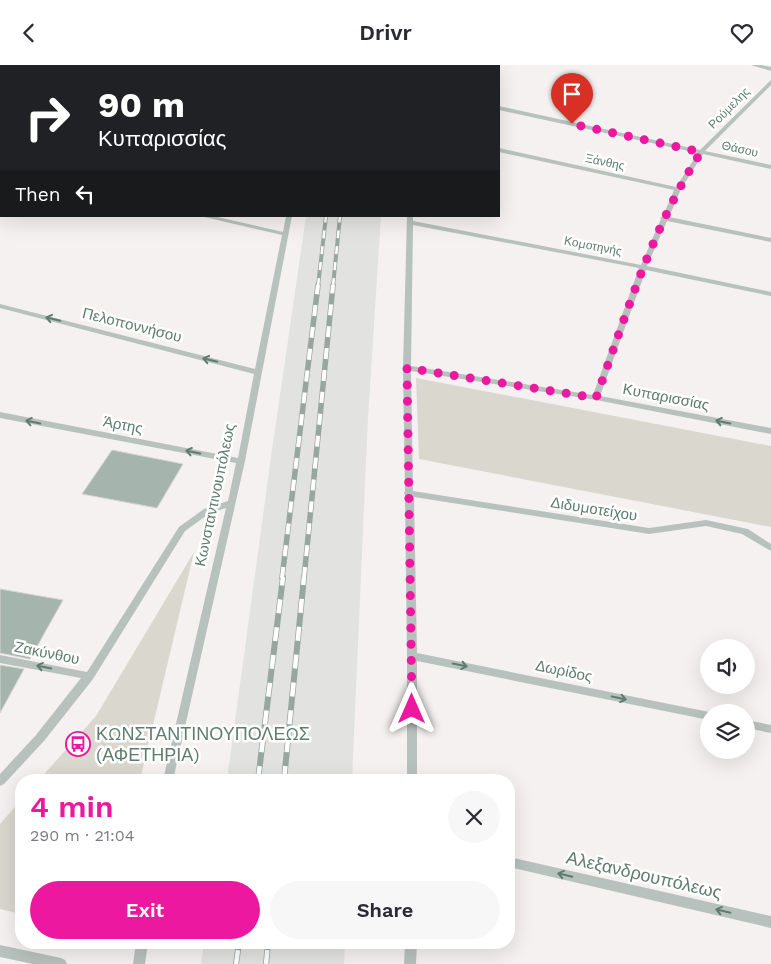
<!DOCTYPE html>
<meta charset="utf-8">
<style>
:root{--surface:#fff;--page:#f7f7f7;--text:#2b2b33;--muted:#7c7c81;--accent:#ec19a0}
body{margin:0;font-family:"Work Sans",sans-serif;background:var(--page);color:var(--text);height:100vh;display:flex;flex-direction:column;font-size:19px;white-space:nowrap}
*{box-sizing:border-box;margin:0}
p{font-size:16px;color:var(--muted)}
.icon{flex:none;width:28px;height:28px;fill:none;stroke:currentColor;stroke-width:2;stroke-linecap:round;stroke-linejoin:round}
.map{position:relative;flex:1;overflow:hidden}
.side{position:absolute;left:15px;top:709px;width:500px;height:175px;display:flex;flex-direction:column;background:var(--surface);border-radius:20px;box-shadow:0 5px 20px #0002}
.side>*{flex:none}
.guide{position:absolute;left:0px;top:0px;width:500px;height:152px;box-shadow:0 5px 20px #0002;background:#202124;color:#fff;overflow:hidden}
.controls{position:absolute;left:700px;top:574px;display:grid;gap:10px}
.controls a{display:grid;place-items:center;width:55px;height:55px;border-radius:50%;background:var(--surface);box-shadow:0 5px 20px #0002;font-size:25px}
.pin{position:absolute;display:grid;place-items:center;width:42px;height:42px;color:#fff;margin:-51px -21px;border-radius:50% 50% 50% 0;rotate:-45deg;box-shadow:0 0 5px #0007}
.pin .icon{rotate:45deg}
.me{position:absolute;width:55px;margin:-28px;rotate:0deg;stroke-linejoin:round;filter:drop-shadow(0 0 4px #0008)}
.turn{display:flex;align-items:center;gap:18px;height:105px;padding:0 15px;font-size:22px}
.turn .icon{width:65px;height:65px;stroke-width:2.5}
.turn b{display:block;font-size:35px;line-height:42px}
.then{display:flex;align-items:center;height:48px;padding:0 15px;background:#0003;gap:10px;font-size:19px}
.round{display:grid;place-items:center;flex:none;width:52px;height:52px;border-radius:26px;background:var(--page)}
.head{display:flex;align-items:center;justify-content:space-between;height:85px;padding:0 15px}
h1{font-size:30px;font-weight:600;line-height:38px;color:var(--accent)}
.primary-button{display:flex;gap:10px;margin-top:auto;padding:10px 15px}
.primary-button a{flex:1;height:58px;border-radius:30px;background:var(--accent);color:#fff;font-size:20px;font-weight:600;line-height:58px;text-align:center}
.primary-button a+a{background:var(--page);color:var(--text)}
header{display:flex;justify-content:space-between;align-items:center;height:65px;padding:0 15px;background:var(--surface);font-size:22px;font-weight:600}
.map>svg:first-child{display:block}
.built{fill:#e2e2e1}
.green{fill:#dad7cf}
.building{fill:#a6b4ae;stroke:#d6d3d3}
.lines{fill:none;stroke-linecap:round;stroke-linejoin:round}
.minor{fill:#b7c1bd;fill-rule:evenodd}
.rail-far2-casing{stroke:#97a7a0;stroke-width:4}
.rail-far1-casing{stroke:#97a7a0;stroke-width:5.5}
.rail-casing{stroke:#97a7a0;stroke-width:6}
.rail-far2{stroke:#fff;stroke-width:2.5;stroke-dasharray:8;stroke-linecap:butt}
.rail-far1{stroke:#fff;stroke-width:4;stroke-dasharray:11;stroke-linecap:butt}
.rail{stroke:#fff;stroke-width:4.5;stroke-dasharray:14;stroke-linecap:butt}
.oneway{stroke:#5e7d70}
.route{stroke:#ec19a0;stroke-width:9;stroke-dasharray:0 16.2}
.labels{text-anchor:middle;stroke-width:5;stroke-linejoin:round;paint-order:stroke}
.far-street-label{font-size:12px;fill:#5e7d70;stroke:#fff}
.street-label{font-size:15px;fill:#5e7d70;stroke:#fff}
.near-poi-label{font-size:18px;fill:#5e7d70;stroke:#fff;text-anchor:start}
.near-street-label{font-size:18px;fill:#5e7d70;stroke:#fff}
</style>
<header><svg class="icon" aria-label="back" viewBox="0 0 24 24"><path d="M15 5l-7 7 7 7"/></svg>Drivr<svg class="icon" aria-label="heart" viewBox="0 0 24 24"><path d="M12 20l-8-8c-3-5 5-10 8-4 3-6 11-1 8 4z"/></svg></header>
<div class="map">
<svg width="771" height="899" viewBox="0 0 771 899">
<rect width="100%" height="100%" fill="#f5f1f0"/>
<!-- built -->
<path class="built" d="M306,151H381L368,352L352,715H227L270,399Z
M204,878H345L344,899H201Z"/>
<!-- green -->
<path class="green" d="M416,313L771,381V462L419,394Z
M194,487L140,715H39L96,651Z
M21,735V849L0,844V759Z"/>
<!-- building -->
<path class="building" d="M112,385L183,399L157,443L82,429Z
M0,524L63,535L30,594L0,588Z
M0,600L24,604L0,648Z"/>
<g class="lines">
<!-- minor -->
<path class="minor" d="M154,0H164L165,1H156Z
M413,0H419V1H414Z
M751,0H761L771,2V6Z
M771,15V20L705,86L771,100V104L703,89L681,124L669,152L771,173V177L667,156L647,201L771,227V231L646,205L600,331L771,363V369L596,335L411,306L413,426L649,463L706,455L748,464L771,479V486L742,469L706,461L649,469L414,432L417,588L709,647L711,648H709V655L417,596V715H407V591L405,430L404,428L405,426L403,303L407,151H413V156L641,200L661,154L660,153L663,151L674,125L499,87V83L676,122L698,88L499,45V41L700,85ZM413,160L639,203L593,330L411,301Z
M0,36H1V40H0Z
M0,106H1V110H0Z
M0,118H1V123H0Z
M200,151H213L283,167L286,151H292L245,396L173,715H163L226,443L210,448L185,466L93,614L44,676L4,719L0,721V709L36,670L81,613L0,598V590L87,607L179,462L204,444L228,436L236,398L0,353V347L238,393L254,309L0,243V239L255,304L282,170Z
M746,655L771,660V668L746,663Z
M509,792L771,851V863L509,802Z
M136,878H148L145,899H133Z
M405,878H417L416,899H404Z
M0,880L61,893L65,895L67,899H33L0,892Z"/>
<defs>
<path id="rail-far2" d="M318,221L326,151
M333,221L340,151"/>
<path id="rail-far1" d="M282,513L318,220
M304,513L333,220"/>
<path id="rail" d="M258,715L283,512
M284,715L304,512
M236,899L239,878
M266,899L268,878"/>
</defs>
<!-- rail-far2 casing -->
<use href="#rail-far2" class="rail-far2-casing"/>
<!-- rail-far1 casing -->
<use href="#rail-far1" class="rail-far1-casing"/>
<!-- rail casing -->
<use href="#rail" class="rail-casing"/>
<!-- rail-far2 -->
<use href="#rail-far2" class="rail-far2"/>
<!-- rail-far1 -->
<use href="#rail-far1" class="rail-far1"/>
<!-- rail -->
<use href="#rail" class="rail"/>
</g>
<!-- one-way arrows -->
<defs><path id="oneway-shaft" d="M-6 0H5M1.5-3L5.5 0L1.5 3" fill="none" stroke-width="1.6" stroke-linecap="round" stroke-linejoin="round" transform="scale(1.25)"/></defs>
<g class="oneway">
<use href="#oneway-shaft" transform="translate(53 254) rotate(-166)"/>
<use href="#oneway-shaft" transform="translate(210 295) rotate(-166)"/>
<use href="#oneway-shaft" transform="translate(33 357) rotate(-169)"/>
<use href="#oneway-shaft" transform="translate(723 357) rotate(-169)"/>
<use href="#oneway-shaft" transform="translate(193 387) rotate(-169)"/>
<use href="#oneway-shaft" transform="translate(460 600) rotate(12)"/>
<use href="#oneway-shaft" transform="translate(44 602) rotate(-169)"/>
<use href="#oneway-shaft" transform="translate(619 633) rotate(12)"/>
<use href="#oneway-shaft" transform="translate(565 810) rotate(-167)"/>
<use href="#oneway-shaft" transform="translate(723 846) rotate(-167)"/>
</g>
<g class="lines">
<!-- route -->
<path class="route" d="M412,644L407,303L596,333C627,248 652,163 701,87L572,59"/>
</g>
<!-- icons -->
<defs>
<symbol id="bus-ring" viewBox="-11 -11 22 22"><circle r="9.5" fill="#fff" stroke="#ec19a0" stroke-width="1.5"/><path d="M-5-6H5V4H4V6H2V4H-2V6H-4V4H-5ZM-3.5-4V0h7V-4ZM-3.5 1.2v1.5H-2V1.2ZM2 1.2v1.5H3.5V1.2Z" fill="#ec19a0"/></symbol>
</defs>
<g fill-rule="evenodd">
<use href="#bus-ring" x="64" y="665" width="28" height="28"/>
</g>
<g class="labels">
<!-- far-street labels -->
<g class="far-street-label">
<text transform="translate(729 43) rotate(-45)" y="4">Ρούμελης</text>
<text transform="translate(740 84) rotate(12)" y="4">Θάσου</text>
<text transform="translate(605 97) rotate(12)" y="4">Ξάνθης</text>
<text transform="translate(593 181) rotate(11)" y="4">Κομοτηνής</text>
</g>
<!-- street labels -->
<g class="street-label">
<text transform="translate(132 260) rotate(14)" y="5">Πελοποννήσου</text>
<text transform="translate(666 332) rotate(11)" y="5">Κυπαρισσίας</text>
<text transform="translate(123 360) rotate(11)" y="5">Άρτης</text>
<text transform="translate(215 430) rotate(-78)" y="5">Κωνσταντινουπόλεως</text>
<text transform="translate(594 444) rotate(9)" y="5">Διδυμοτείχου</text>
<text transform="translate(47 588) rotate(11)" y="5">Ζακύνθου</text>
<text transform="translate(564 606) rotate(12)" y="5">Δωρίδος</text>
</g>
<!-- near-poi labels -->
<g class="near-poi-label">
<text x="96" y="675">ΚΩΝΣΤΑΝΤΙΝΟΥΠΟΛΕΩΣ<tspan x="96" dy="21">(ΑΦΕΤΗΡΙΑ)</tspan></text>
</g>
<!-- near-street labels -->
<g class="near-street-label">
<text transform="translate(644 810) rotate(13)" y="6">Αλεξανδρουπόλεως</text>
</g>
</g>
</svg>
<div class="controls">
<a><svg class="icon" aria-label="sound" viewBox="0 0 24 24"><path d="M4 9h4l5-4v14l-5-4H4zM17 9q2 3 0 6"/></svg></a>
<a><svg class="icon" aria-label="layers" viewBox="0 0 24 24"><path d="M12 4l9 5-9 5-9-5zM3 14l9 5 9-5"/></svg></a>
</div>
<div class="pin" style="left:572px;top:59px;background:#d93025"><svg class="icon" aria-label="arrive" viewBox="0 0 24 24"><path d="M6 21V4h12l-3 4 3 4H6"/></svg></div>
<svg class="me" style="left:412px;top:644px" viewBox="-20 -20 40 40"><path d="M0-17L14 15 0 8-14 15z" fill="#ec19a0" stroke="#fff" stroke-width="4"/></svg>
<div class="guide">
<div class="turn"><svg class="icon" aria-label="right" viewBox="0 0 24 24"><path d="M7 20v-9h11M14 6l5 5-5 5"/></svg><div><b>90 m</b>Κυπαρισσίας</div></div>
<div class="then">Then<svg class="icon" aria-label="left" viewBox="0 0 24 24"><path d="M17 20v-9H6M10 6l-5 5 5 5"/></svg></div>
</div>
<section class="side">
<div class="head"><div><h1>4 min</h1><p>290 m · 21:04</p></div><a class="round"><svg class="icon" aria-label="close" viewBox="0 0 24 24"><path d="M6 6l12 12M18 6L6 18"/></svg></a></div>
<div class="primary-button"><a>Exit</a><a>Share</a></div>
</section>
</div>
